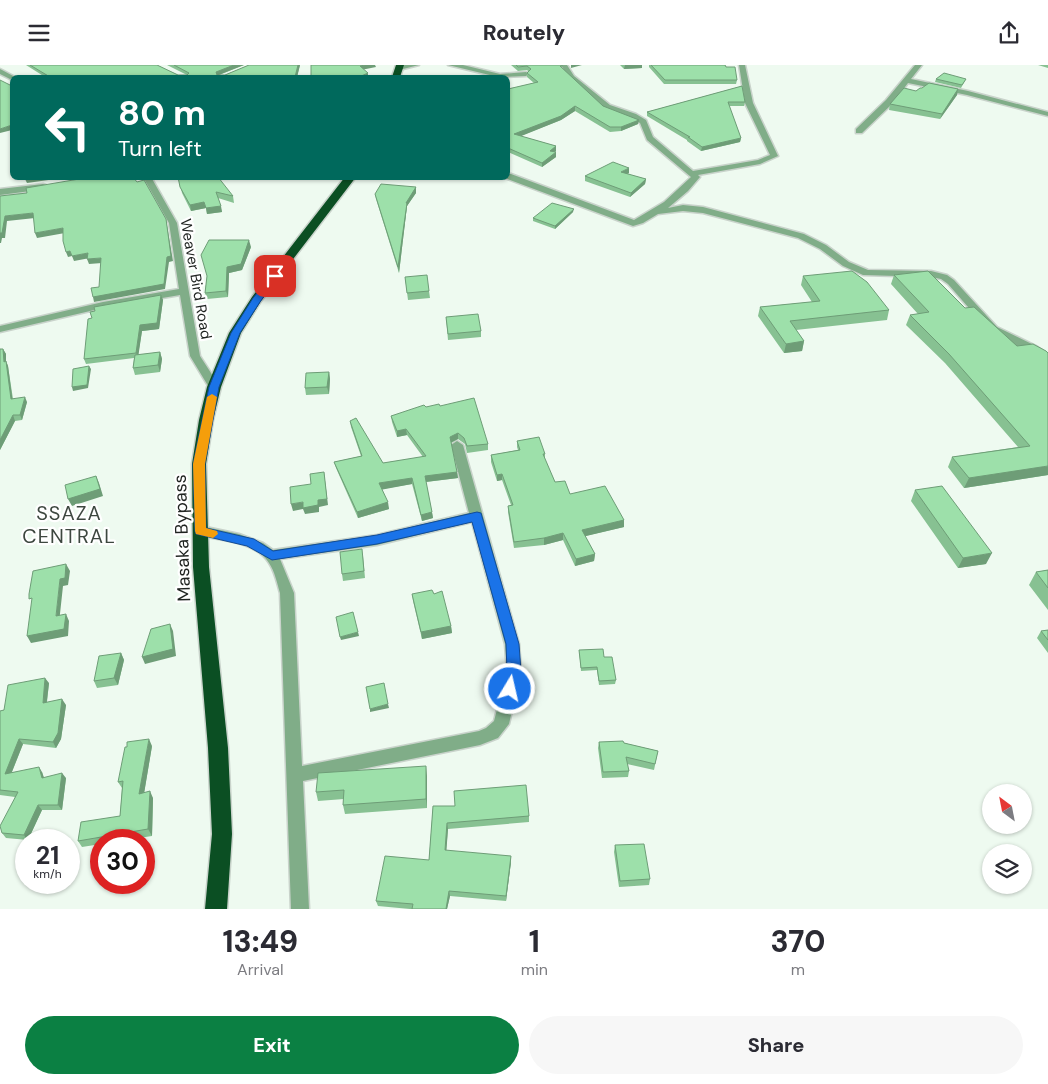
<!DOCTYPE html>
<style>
:root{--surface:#fff;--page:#f7f7f7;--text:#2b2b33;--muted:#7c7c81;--accent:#0b8043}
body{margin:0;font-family:"DM Sans",sans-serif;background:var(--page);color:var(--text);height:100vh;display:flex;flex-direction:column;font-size:19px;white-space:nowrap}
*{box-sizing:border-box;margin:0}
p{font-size:16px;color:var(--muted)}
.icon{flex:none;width:28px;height:28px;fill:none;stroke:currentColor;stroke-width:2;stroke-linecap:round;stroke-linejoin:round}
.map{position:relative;height:844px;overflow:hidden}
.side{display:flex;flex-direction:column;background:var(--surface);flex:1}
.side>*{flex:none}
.guide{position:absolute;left:10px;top:10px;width:500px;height:105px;border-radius:8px;box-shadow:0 1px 4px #0004;background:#00695c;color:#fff;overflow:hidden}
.needle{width:32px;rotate:328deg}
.controls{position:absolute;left:982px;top:719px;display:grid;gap:10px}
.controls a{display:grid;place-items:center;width:50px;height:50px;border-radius:50%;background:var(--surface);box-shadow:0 1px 4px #0004;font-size:25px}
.speed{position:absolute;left:15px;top:764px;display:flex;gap:10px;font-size:25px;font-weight:700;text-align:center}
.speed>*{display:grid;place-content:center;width:65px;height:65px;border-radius:50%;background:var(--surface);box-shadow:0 1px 4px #0004;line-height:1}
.speed small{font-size:12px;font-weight:400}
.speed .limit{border:8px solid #d22;background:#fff;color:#111}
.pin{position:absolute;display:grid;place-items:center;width:42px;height:42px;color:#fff;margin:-21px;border-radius:10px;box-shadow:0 2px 8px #0006}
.me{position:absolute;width:55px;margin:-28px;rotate:9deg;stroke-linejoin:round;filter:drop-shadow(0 0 4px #0008)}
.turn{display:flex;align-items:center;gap:18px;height:105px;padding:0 25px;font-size:22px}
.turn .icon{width:65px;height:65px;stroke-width:2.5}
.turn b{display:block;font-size:35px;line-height:42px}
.eta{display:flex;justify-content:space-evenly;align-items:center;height:85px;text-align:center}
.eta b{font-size:30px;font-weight:800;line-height:35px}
.primary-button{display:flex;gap:10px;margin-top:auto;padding:10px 25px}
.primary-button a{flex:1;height:58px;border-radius:30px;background:var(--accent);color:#fff;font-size:20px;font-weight:800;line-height:58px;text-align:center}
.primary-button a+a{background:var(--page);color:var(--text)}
header{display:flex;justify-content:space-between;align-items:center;height:65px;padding:0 25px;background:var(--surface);font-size:22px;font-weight:800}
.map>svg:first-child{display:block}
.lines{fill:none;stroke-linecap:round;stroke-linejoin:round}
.minor-casing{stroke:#c9d3cb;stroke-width:3}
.highway-casing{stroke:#c9d3cb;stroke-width:3}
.minor{fill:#80ad88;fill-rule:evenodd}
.highway{fill:#0b4f23;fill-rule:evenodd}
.wall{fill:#87c192}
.shaded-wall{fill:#6e9d77}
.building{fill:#9de0aa;stroke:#6e9d77}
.route{fill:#1a73e8;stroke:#114b97}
.slow{fill:#f59e0b}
.labels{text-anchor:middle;stroke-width:4.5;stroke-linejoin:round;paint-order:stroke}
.far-street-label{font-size:15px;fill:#1f2320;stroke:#fff}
.street-label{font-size:18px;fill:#1f2320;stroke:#fff}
.quarter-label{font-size:20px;letter-spacing:1px;fill:#3d473f;stroke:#fff}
</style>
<header><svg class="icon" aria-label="menu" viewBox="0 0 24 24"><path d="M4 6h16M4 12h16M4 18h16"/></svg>Routely<svg class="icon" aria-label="share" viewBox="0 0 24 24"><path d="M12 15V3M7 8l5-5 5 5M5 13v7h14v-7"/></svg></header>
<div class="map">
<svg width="1048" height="844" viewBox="0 0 1048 844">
<rect width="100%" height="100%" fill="#eefaf0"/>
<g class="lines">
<defs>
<path id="minor" d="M419,0L399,5L396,3L404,0Z
M448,0H463L500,9L526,7L529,9L526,11L498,12Z
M561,0H567L574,11L610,40L636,49L646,55L653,72L693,106L758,95L770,90L745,38L739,0H745L753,38L778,91L760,99L698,110L700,112L688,126L668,143L683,140L703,142L804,169L826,180L849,197L868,205L931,206L947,210L954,215L997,262L1036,281L1048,289V297L989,266L948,219L941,214L931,212L863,210L843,201L820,184L798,173L703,148L683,146L658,149L643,158L633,161L505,113L508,112V109H511L634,155L664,137L691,112L647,75L640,58L630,53L604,44L569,13Z
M915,0H922L911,14L968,26L1048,47V51L967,30L908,18L892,39L862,68H856V64L886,35Z
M0,4L2,5L15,12L10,14L0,9Z
M143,112H151L177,158L200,291L220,322L218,324H210L190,291L180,230L103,243L0,267V261L103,237L179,224L169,158Z
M43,119L46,120V124L0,130V124Z
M457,376L463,380L519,579L521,606L509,659L498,673L480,680L303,716L309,844H291L280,528C277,518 275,507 269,498C256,477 223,475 201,471L196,469L194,466L196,463L201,461L239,469L263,478L273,485L377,470L469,448L451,380ZM472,457L505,579L507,606L494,656L486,663L479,666L302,701L294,528L280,494L377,480Z"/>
<path id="highway" d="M396,0H404L400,12H392Z
M345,112H356L261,236L241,268L221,322L213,355L206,399L209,502L228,683L232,769L227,844H205L212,769L208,683L193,502L192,399L199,355L207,322L229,268L252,232Z"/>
</defs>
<!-- minor casing -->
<use href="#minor" class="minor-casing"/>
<!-- highway casing -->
<use href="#highway" class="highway-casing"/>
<!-- minor -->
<use href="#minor" class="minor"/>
<!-- highway -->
<use href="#highway" class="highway"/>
</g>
<!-- wall -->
<path class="wall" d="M26,0H157L178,10H187L167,0H244L219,10H225L249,0H300L297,12H45Z
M511,0H561L562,3L603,41L638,59L621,66L610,67L575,46L561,55L520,71L556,81V86L554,87L556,92L542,102L508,87V24L534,18L527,12V8L529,7L527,5L518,6Z
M620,0H642V3L624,4Z
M649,0H725L737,15L736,19H664L649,2Z
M1038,0H1048V3Z
M936,14H966L961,23L935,17Z
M742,21L745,37L744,41H729L741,73L740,77L701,86L687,76V75L647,51V47Z
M922,23L958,24L957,30L940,54L889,45L890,39Z
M629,108L627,109L646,114L645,119L630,132L585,116V111Z
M178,112L233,131L234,138L218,133L222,147L207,149L206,143L191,146L182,128Z
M416,122V128L407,141L399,208L376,134L375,129Z
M573,147L555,164L533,156V153Z
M251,182L242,205L229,208L228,232L207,234L205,228L207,211Z
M928,206L1048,410L964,423L948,402L952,392L1018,382L945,298L906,260L910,250L918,249L891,219L894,210Z
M803,211L889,245L887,255L796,265L804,276L802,286L784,288L758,251L760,242L812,237L801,220Z
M405,212L429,226L430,233L408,235Z
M161,230L163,235L159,264L142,266L138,290L160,287L162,294L160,307L135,310L133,303L134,293L86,299L84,294L92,253Z
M446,252L481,266V272L448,275Z
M3,284L6,289V296L8,301L13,334L27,337L22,355L15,356L0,385Z
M329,307L330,314L329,329L306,330L305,323Z
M440,341L488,379V385L467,388L465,379L458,374L451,378L458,413L426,417L433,453L422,456L412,419L382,424L389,444L358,453L336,403L334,397L361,391L351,362L350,356L383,398L423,392L407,370L397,372L392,357L391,351L426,342Z
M517,376L545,389V395L555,417L570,429L624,455V462L585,471L595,489L594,496L575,501L563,475L544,480L514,483L508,447V441L511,440L502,415L497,416L491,397V390L518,385L517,382Z
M915,425L986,499L958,503L911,436Z
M363,491L365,513L343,516L342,509Z
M1048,505V545L1029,520L1036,507Z
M412,529L451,561L452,568L422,574L413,536Z
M1048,565V588L1037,573L1041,566Z
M579,585L604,592L616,615L615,619L599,620L597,605L581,606Z
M121,588L124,595L118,620L97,623L94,616Z
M49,618L47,637L66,640L61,674L56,683L23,679L12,707H42L44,713H66L62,745H42L28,775L6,773L2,768L15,732L0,730V646L4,645Z
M599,677L624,678L658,686L654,705L627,699L629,706L628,712L602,713L598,683Z
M152,681L144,728L153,733L152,771L126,775H101V779L82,782L78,776L120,751L122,723L118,717Z
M427,711V743L345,749L343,740L344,734L318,736L316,727Z
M433,741L529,751V757L448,764L446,786L511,791V797L506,836L450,831L447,844H410L378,841L376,836L429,795Z
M615,780L650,814L649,820L619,822L614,787Z"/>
<!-- shaded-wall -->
<path class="shaded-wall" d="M234,0H244L216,11V7Z
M298,0H300L297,12H295Z
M365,0H375L376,2L361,5L360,1Z
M571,0H582L571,3Z
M625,0H642V3L624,4Z
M368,8V12H359Z
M958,24L957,30L940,54L942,49Z
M575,41V46L561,55L514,74V69Z
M639,55L638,59L621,66V62Z
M12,60V65L0,68V64Z
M741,73L740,77L701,86L702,82Z
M556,81V86L549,90L550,86Z
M556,87V92L542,102V98Z
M629,103V108L621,112V107Z
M34,112H70L27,118L25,114Z
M646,114L645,119L630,132L631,128Z
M416,122V128L407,141L399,208L398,202L406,138Z
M204,137L206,143L191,146L190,140Z
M221,141L222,147L207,149L206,143Z
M574,144L573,147L555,164V161Z
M33,148L35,153L7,156L5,173H2L1,178H0V168L5,151Z
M166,154L173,196L169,197L165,224L94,237L93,232Z
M63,163L65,168L37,173L35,168Z
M249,175L251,182L242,205L229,208L228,232L226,226L227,202Z
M70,186L72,191L68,192L66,187Z
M88,188L90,193L74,196L72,191Z
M101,193L102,198L89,199L87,194Z
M161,230L163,235L159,264L142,266L138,293L136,288L140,260Z
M804,276L802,286L784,288L786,279Z
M3,284L6,289V302L4,297Z
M160,287L162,294L160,307L158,300Z
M6,296L8,301L13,339L11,334Z
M89,301L91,304L88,323L73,326L72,322Z
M329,307L330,314L329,329L327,322Z
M25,332L27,337L22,355L20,350Z
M13,350L15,356L0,385V375Z
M406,364L407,370L397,372V366Z
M458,368V374L450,378V372Z
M1048,401V410L964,423L969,413Z
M324,407L328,440L319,442V447L305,449L303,444L293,446L291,439L318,435Z
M457,407L458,413L425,417V411Z
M502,409V415L497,416V410Z
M96,411L99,418L103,431L72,441L68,434Z
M412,413V419L380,425L379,418Z
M388,437L389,444L358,453L357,447Z
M432,447L433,453L422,456L421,450Z
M624,455V462L582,472V465Z
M563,468V475L544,480V473Z
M992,488L986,499L958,503L963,493Z
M595,489L594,496L575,501L576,494Z
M66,499L70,506L68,520L63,521L59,558L56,551L60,514Z
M66,549L69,556L68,571L31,578L27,571Z
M170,559L173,566L176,591L145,599L142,592Z
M451,561L452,568L422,574L421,567Z
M358,567L359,571L341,575L340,572Z
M121,588L124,595L118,620L114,613Z
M45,613L49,618L46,643L43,638Z
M62,634L66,640L61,674L56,683L53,677Z
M388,639L389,643L370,647V644Z
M19,674L23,679L9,714L5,709Z
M149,674L152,681L143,735L139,729Z
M426,701L427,711V743L426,734Z
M39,702L42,707L46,719L42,713Z
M62,708L66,713L62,745L58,740Z
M150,726L153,733L152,771L148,764Z
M38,740L42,745L28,775H27L24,770Z
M447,758L448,764L446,791L445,785Z
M511,791V797L506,836V831Z
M449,826L450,831L447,844H446Z"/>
<!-- building -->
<path class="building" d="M30,0H157L178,10H187L189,8L174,0H234L216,7L217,10H225L249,0H298L295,12H50Z
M311,0H365L360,1L368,8L359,12H311Z
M516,0H562V1H560L603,41L639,55L621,62H610L575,41L561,51L514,69L556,81L550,86L556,87L542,98L508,83V24L538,17L527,8L531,4L527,1L518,2Z
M651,0H725L726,2H735L737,15H665Z
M944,8L966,14L962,20L936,14Z
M0,15L12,21V60L0,64Z
M929,18L958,24L942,49L890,39L904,23L916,26L920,23H922Z
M742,21L745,37H728L741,73L702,82L688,72H690L647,47Z
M613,97L629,103L621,107L646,114L631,128L585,111Z
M91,112H133L137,117L144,115L166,154L171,191L167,192L164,219L93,232L91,223L99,222L101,193L87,194L88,188L72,191L70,186L66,187L63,176V163L35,168L33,148L5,151L2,168H0V131L27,128L26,123Z
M178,112H218L233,131L216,127L221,141L206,143L204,137L190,140L180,122Z
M381,119L416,122L406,138H407L398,202L375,129Z
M552,138L574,144L555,161L533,153Z
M209,175H249L241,199L227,202L226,226L205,228L207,211L201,190Z
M852,206L867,217L889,245L790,256L804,276L786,279L760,242L820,236L803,211Z
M928,206L965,243L974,242L1017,281L1033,279L1046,286L1048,288V401L969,413L952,392L1030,381L949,289L910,250L929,247L894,210Z
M427,210L429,226L407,228L405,212Z
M161,230L157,258L140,260L136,288L84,294L88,254L92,253L90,247L95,246L94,242Z
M478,249L481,266L448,269L446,252Z
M0,284H3L4,297L6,296L11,334L25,332L20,350H13L0,375Z
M160,287L158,300L133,303L135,290Z
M89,301L87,320L72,322L73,304Z
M329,307L327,322L305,323L306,308Z
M474,333L488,379L467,381L464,373L458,368L450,372L457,407L425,411L432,447L421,450L412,413L379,418L388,437L357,447L334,397L362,391L350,356L356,353L383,398L426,391L406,364L397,366L391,351L424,340L426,342L439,339L440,341Z
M539,372L545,389H543L555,417L565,416L570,429L605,421L624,455L582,465L595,489L576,494L563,468L544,473L514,477L508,441L513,440L502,409L497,410L491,390L520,385L517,376Z
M324,407L327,434L318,435V440L303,443V437L291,439L290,422L311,419L310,409Z
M96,411L100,424L68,434L65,420Z
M942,421L992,488L963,493L915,425Z
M362,484L364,506L342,509L340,487Z
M66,499L65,513L60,514L56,551L66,549L64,564L27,571L32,533L29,534V529L33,506Z
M1048,505V523L1036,507Z
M432,525L434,529L442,526L451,561L421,567L412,529Z
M353,547L358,567L340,572L336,552Z
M170,559L173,584L142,592L151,564Z
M1048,565V575L1041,566Z
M603,584L604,592H612L616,615L599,616L597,602L581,603L579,585Z
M121,588L114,613L94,616L99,591Z
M45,613L43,638L62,634L58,668L53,677L19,674L5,709L39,702L42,713L62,708L58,740H38L24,770L2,768L0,761L18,727L0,725V646L4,645L8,620Z
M384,618L388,639L370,644L366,622Z
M149,674L139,729L150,726L148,764L78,776L81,757L120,751L123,716L118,717L125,682H127V677Z
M623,676L624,678L658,686L655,699L626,692L629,706L603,707L599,677Z
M426,701V734L343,740L344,725L316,727L318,708Z
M526,720L529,751L447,758L445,785L511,791L506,831L449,826L446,844H412L413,839L376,836L385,791L429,795L433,741H455L454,726Z
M644,779L650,814L620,816L615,780Z"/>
<!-- route -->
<path class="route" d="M272,209L279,211L260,237L240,268L219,322L205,399L206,463L254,474L273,486L377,470L477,447L481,448L519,579L521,606L515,628L510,630L505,628L503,624L507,606L506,579L472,457L377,479L272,495L247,481L196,469L195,466L193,399L209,322L231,268L253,233Z"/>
<!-- slow -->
<path class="slow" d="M212,329L217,332L205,399L206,463L217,466L218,469L213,473L196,469L195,466L193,399L207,332Z"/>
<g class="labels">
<!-- far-street labels -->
<g class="far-street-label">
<text transform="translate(196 214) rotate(80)" y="5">Weaver Bird Road</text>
</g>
<!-- street labels -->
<g class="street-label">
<text transform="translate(182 473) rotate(-92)" y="6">Masaka Bypass</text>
</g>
<!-- quarter labels -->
<g class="quarter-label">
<text x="69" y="455">SSAZA<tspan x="69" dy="23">CENTRAL</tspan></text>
</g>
</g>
</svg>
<div class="controls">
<a><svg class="needle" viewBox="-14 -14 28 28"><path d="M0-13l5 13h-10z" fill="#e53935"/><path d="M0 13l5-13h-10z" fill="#7c7c81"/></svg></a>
<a><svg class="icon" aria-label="layers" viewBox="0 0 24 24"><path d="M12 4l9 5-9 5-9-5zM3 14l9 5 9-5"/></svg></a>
</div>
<div class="speed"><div>21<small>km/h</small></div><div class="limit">30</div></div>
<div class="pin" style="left:275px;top:211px;background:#d93025"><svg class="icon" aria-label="arrive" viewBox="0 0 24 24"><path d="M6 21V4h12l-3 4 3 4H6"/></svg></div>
<svg class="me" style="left:510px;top:624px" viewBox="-20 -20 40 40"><circle r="17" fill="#1a73e8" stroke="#fff" stroke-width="3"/><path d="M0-11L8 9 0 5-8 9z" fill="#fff"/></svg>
<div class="guide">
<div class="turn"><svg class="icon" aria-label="left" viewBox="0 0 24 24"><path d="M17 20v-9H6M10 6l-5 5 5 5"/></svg><div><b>80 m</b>Turn left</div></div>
</div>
</div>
<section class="side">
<div class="eta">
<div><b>13:49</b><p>Arrival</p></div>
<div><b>1</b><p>min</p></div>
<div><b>370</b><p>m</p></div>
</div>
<div class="primary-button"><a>Exit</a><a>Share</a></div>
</section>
